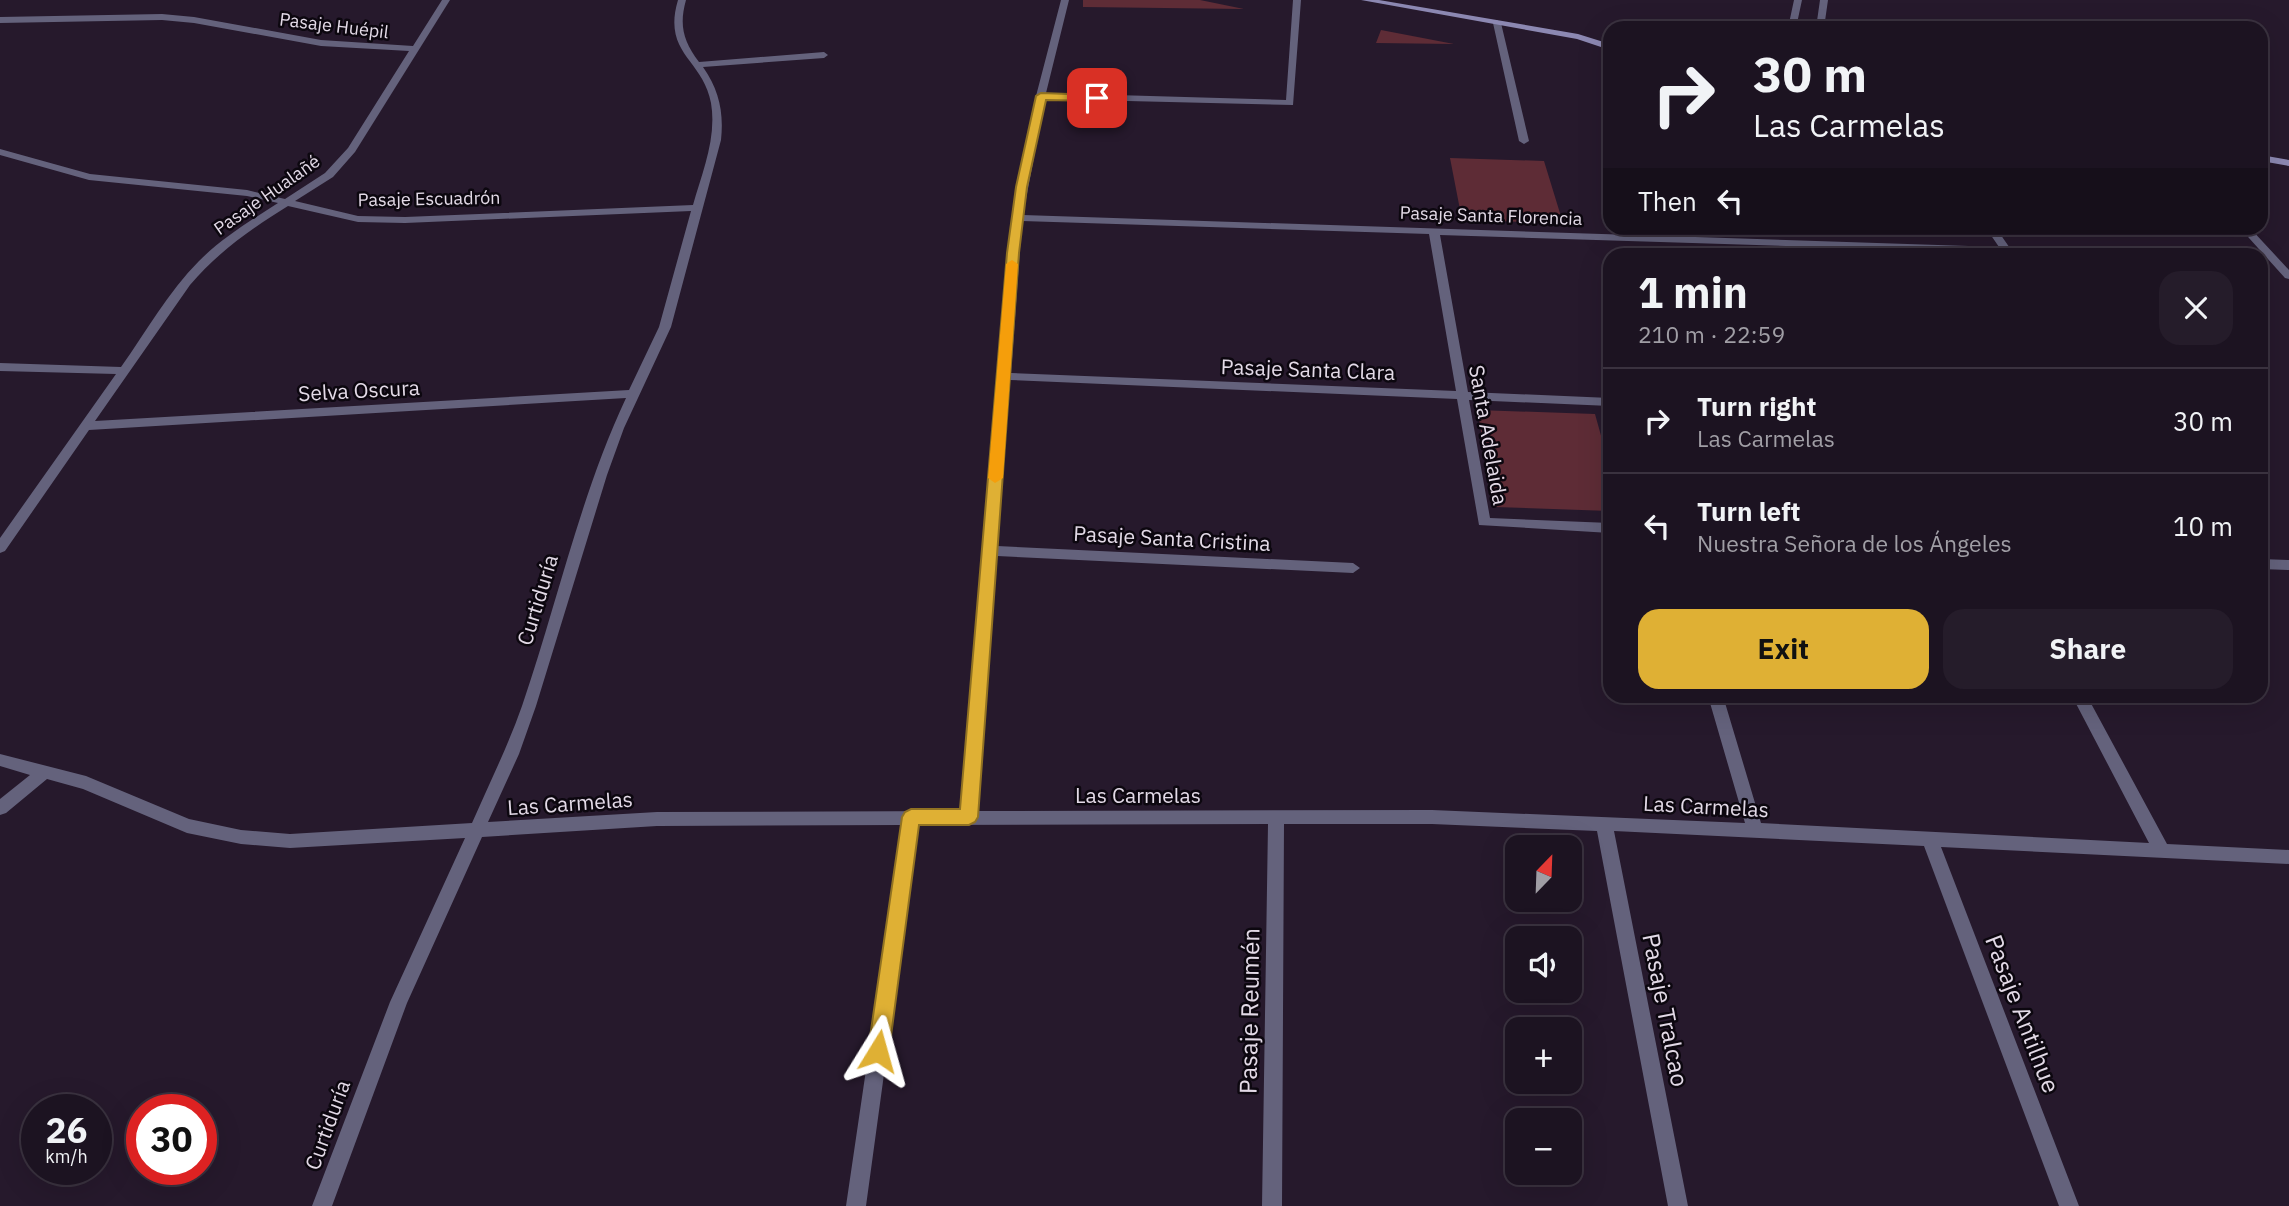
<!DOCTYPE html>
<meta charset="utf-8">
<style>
:root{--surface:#1c1321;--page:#251c2a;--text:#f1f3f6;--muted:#a09ea5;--line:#3a323f;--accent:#dfb034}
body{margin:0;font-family:"IBM Plex Sans",sans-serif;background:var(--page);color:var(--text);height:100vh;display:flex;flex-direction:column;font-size:26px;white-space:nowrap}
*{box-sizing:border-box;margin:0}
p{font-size:23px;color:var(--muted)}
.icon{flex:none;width:38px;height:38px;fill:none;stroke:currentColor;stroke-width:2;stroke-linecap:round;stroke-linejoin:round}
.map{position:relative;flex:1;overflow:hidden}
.sheet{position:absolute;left:1603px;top:248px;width:665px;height:455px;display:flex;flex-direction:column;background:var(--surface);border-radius:21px;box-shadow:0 7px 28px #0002,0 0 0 2px var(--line)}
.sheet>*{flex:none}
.guide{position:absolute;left:1603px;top:21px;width:665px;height:214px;border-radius:21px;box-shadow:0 7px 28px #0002,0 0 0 2px var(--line);background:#1c1321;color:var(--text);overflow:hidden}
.needle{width:46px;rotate:23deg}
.controls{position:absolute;left:1505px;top:835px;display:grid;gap:14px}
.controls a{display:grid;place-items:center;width:77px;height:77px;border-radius:14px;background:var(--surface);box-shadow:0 7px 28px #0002,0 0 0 2px var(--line);font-size:35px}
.speed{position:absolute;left:21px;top:1094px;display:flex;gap:14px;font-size:35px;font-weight:700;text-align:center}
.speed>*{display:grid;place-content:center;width:91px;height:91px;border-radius:50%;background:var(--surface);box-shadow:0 7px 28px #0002,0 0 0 2px var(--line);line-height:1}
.speed small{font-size:18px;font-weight:400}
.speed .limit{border:10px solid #d22;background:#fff;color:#111}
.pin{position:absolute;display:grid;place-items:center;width:60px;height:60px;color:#fff;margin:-30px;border-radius:14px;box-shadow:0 4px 10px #0006}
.me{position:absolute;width:77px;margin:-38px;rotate:8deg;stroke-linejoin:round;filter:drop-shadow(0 0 5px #0008)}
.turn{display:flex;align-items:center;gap:24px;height:147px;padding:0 35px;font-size:32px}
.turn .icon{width:91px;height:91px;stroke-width:2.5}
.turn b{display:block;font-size:49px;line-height:60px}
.then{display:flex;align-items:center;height:66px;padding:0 35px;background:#0003;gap:14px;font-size:26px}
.round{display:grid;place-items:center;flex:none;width:74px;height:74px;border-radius:21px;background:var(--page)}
.overview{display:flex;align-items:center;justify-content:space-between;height:119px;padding:0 35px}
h1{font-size:42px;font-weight:800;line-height:52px}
.button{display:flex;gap:14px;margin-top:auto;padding:14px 35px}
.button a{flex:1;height:80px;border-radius:21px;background:var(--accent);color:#111;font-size:28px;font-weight:800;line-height:80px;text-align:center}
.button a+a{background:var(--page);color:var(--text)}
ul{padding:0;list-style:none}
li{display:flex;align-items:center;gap:21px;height:105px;padding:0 35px;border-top:2px solid var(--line)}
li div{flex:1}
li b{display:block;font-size:26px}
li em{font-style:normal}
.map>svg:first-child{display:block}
.green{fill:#5e2c36}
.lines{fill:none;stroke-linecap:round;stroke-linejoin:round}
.minor{fill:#64627c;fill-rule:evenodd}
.secondary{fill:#8c88b2;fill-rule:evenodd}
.route{fill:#dfb034;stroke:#917222;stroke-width:2}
.slow{fill:#f59e0b}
.labels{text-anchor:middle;stroke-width:5;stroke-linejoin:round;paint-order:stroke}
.far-street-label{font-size:18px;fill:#e3dae7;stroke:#0c070f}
.street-label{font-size:21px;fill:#e3dae7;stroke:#0c070f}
.near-street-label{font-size:24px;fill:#e3dae7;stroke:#0c070f}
</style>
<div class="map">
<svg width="2289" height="1206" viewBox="0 0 2289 1206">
<rect width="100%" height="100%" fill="#26192c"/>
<!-- green -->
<path class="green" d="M1083,0H1200L1244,9L1083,7Z
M1381,30L1454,44L1376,43Z
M1450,158L1544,161L1563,223L1462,220Z
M1820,228H1969L1975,237L1822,231Z
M1477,410L1595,414L1610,468V511L1495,507Z"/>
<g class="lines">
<!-- minor -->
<path class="minor" d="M442,0H450L355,152L333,177L295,201L358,216L405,217L693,205C702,173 717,138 711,103C703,59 662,54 678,0H686C679,25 683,41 699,62L824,52L828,55L824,58L703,67C719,90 724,112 721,140L671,327L624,428L607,475L536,706L519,754L488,822L657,812L961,811L1012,218L1036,96L1061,0H1069L1046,93L1286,100L1293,0H1301L1293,105L1045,99L1023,215L1999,247L1986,228H1996L2014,254L2005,256L2003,253L1440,235L1468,392L1610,398V406L1469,400L1490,518L1610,523V533L1479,525L1457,399L1010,380L997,546L1353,563L1360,568L1353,573L997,556L977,811L1432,810L1745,823L1708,696H1723L1761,823L2149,843L2072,696H2087L2167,844L2289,850V864L1941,847L2079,1206H2059L1924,846L1614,831L1688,1206H1668L1597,831L1432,824H1284L1282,1206H1262L1268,824L918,825L866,1206H846L902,825L657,826L482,837L407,1003L332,1206H312L390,1002L465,838L290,848L241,844L187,833L83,789L47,779L6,813L0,815V799L30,775L0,766V754L86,776L189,819L241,830L290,834L472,823C489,784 508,746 522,706C557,604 580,496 626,398L89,430L5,551L0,553V538L116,374L0,371V363L121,367C146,332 168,292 199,261C222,238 250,221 278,203L247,196L89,180L0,155V149L90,174L247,190L285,199L325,173L348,148L409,51L321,46L194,23L162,20L0,23V17L162,14L194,17L321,40L413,46ZM288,206L358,222L405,223L691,211L659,327L629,390L95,421L190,285C218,252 251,229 288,206ZM1022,221L1429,234L1456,391L1011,373Z
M1794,0H1802L1796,28H1788Z
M1820,0H1828L1824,28H1816Z
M1497,20L1501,23L1529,141L1524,144L1519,141L1493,23Z
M2240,228H2250L2289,270V279L2285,278Z
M2261,559L2289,560V570L2261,569Z"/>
<!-- secondary -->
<path class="secondary" d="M1361,0H1379L1578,34L1610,44V50L1577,39Z
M2261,155L2289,160V166L2261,161Z"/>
</g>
<!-- route -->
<path class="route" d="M1041,93L1097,95L1102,98L1097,101L1046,100L1027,187L1019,253L978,817L975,822L969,825H919L889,1051L886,1058L878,1061L871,1058L868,1051L902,817L905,812L911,809H960L1007,253L1016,187L1036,96Z"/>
<!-- slow -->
<path class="slow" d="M1012,260L1018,264L1003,478L995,483L988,478L1006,264Z"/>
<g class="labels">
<!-- far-street labels -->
<g class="far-street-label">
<text transform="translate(334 26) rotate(7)" y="6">Pasaje Huépil</text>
<text transform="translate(267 195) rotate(-35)" y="6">Pasaje Hualañé</text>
<text transform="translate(429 199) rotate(-1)" y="6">Pasaje Escuadrón</text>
<text transform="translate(1491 216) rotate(2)" y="6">Pasaje Santa Florencia</text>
</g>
<!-- street labels -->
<g class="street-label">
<text transform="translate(1308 370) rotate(2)" y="7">Pasaje Santa Clara</text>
<text transform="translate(359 391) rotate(-3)" y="7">Selva Oscura</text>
<text transform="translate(1488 435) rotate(80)" y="7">Santa Adelaida</text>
<text transform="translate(1172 539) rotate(3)" y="7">Pasaje Santa Cristina</text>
<text transform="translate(538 600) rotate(-73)" y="7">Curtiduría</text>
<text x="1138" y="803">Las Carmelas</text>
<text transform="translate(570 804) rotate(-4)" y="7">Las Carmelas</text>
<text transform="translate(1706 807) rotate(3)" y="7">Las Carmelas</text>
<text transform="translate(328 1125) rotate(-70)" y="7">Curtiduría</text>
</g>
<!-- near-street labels -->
<g class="near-street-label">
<text transform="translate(1665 1010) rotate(79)" y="8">Pasaje Tralcao</text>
<text transform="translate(1250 1011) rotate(-89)" y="8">Pasaje Reumén</text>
<text transform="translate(2022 1014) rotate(69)" y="8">Pasaje Antilhue</text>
</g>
</g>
</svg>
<div class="controls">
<a><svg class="needle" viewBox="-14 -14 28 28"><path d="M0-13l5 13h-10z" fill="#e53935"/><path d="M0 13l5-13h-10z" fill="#a09ea5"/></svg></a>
<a><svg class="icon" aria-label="sound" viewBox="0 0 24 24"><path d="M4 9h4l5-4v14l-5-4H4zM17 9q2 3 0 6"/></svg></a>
<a>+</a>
<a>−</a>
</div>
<div class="speed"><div>26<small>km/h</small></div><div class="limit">30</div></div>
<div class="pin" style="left:1097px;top:98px;background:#d93025"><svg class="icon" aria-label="arrive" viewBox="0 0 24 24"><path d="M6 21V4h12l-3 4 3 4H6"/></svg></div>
<svg class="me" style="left:878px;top:1051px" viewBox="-20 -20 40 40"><path d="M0-17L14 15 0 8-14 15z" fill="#dfb034" stroke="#fff" stroke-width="4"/></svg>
<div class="guide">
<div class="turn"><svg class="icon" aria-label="right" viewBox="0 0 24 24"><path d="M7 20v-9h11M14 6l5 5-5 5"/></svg><div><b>30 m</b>Las Carmelas</div></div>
<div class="then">Then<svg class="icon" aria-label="left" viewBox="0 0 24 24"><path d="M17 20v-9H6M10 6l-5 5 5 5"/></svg></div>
</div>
<section class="sheet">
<div class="overview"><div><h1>1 min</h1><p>210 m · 22:59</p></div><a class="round"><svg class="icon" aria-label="close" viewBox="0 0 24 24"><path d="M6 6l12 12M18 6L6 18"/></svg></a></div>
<ul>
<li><svg class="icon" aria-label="right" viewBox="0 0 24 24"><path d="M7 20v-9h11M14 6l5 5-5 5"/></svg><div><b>Turn right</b><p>Las Carmelas</p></div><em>30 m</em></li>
<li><svg class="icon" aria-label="left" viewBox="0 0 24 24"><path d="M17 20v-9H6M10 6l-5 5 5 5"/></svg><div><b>Turn left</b><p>Nuestra Señora de los Ángeles</p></div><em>10 m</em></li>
</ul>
<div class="button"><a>Exit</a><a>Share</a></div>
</section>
</div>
